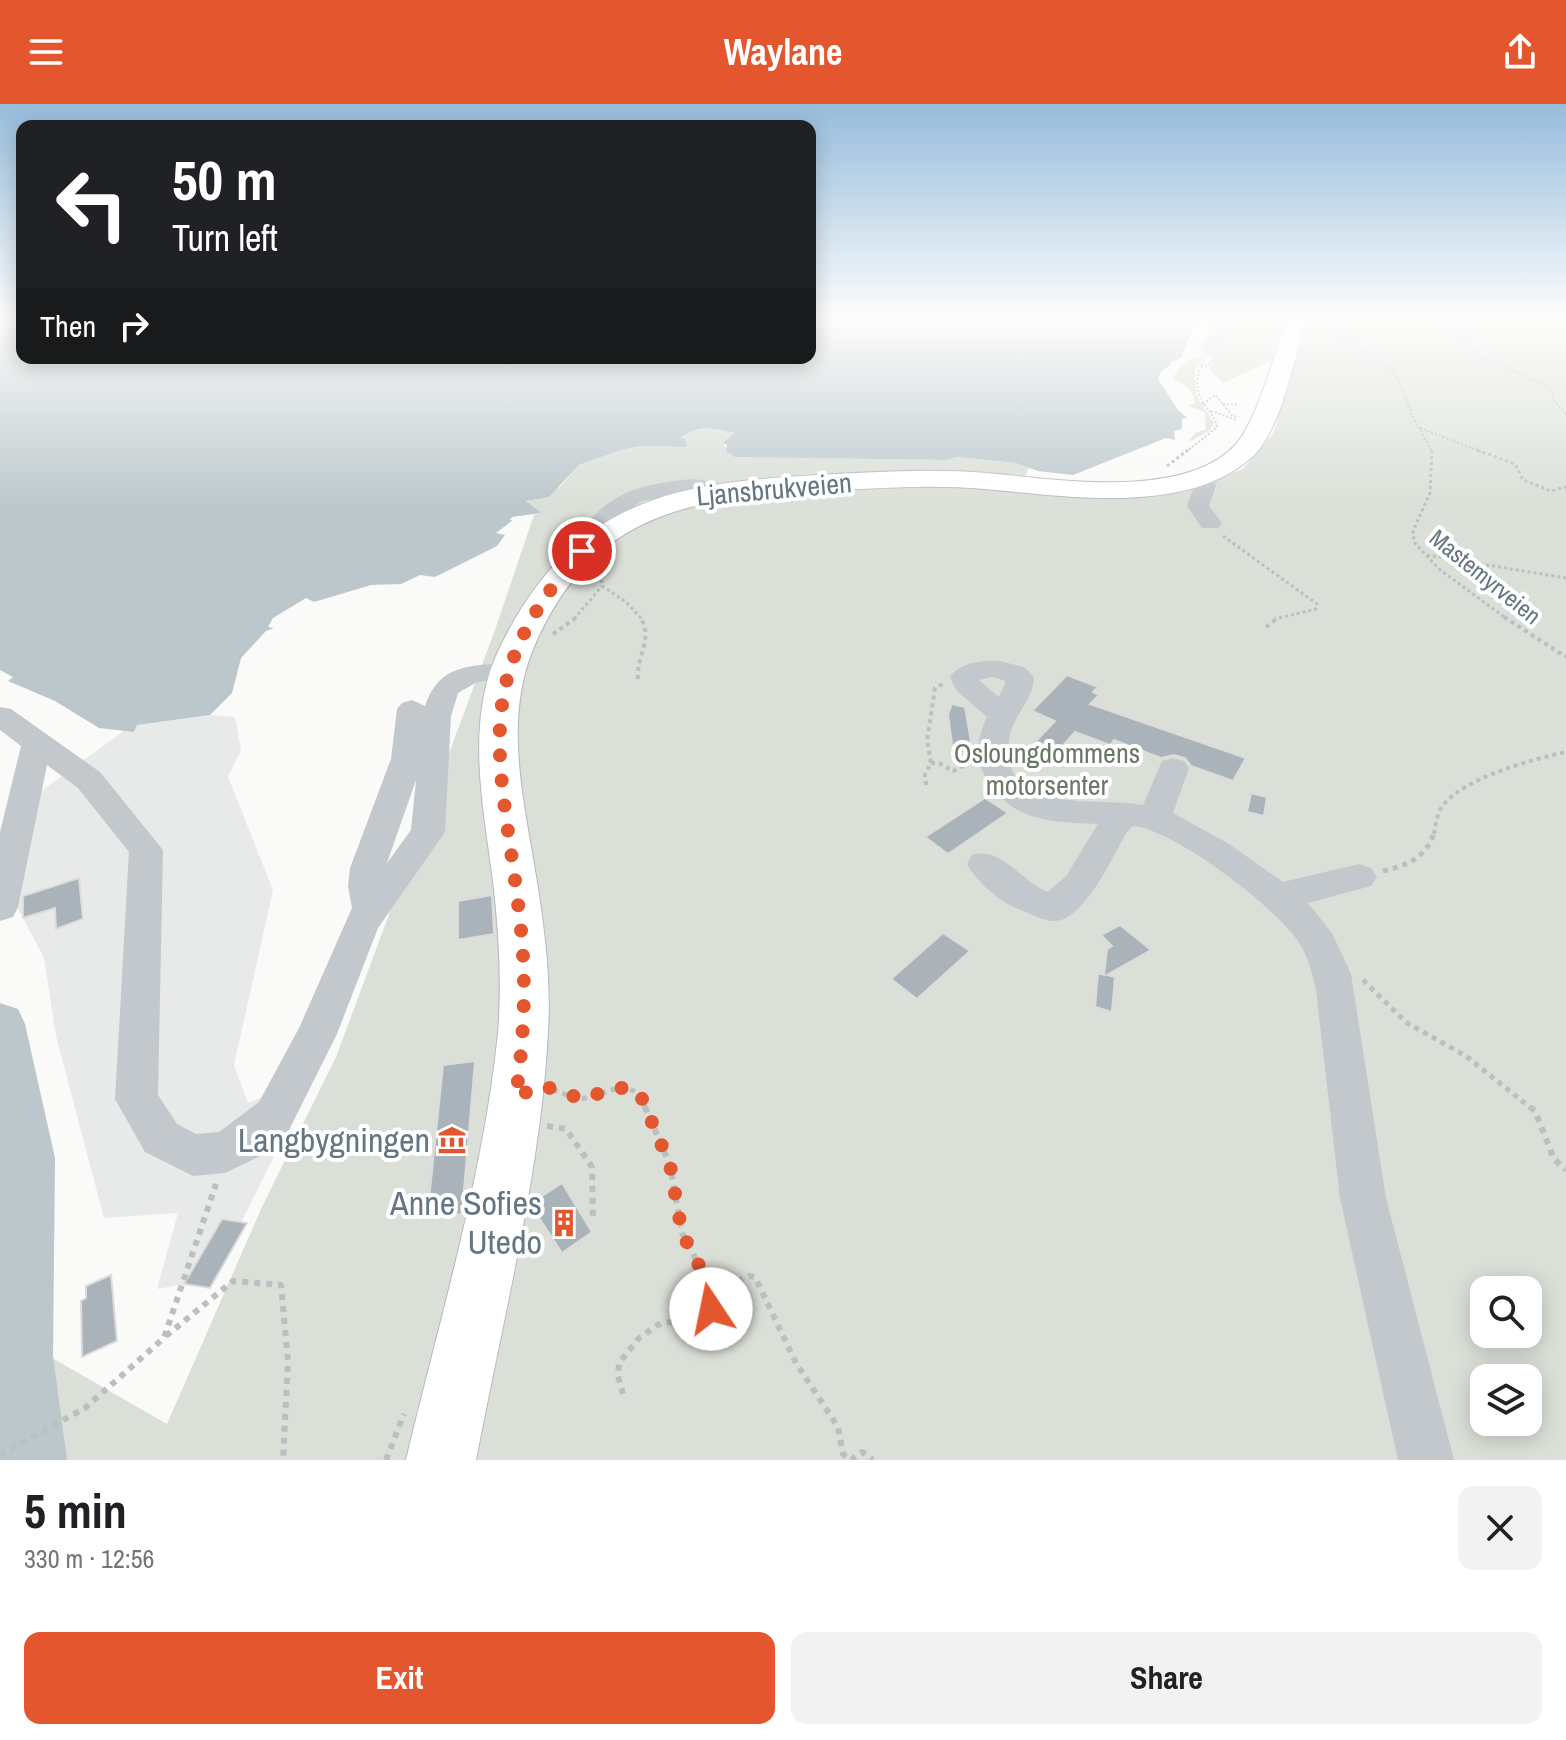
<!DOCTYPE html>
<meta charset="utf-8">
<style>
:root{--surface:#fff;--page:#f2f2f2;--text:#202124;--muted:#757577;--accent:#e4572e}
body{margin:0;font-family:"Archivo Narrow",sans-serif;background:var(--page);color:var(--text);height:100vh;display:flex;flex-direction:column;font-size:30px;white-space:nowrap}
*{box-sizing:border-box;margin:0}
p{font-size:26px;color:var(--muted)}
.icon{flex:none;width:44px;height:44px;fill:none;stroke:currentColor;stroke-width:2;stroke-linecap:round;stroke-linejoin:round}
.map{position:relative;height:1356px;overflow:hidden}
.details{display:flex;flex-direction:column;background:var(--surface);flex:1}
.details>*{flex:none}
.top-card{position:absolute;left:16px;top:16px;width:800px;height:244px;border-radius:16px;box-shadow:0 4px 20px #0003;background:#202124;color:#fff;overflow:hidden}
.buttons{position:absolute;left:1470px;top:1172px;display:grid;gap:16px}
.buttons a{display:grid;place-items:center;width:72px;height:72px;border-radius:16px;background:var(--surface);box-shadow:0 4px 20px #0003;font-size:40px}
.pin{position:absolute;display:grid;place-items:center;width:68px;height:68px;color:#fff;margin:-34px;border:4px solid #fff;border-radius:50%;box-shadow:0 2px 8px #0007}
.me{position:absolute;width:88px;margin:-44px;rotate:349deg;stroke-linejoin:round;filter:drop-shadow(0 0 6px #0008)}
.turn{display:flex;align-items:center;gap:28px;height:168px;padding:0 24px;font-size:36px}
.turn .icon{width:104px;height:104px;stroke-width:2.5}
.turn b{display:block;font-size:56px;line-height:68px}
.then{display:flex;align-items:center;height:76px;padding:0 24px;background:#0003;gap:16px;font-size:30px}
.round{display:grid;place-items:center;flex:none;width:84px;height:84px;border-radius:16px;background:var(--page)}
.headline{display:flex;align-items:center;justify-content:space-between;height:136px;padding:0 24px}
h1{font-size:48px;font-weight:800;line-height:60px}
.button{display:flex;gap:16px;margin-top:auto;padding:16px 24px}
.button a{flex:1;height:92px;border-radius:16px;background:var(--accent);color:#fff;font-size:32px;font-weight:800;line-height:92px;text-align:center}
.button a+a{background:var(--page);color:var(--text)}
header{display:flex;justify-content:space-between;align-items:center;height:104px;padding:0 24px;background:var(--accent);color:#fff;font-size:36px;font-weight:800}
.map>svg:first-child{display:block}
.built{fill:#e8e9e9}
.green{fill:#dadfd7;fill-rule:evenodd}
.water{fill:#bbc7cb}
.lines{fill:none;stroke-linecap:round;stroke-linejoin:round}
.river{fill:#bbc7cb;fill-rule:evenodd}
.building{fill:#aab3b9;stroke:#dcdcda;stroke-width:2}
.major-casing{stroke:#b5babe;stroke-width:2}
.path-far4{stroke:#bbbfc2;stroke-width:2;stroke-dasharray:2 2;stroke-linecap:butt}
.path-far3{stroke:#bbbfc2;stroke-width:3;stroke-dasharray:3 3;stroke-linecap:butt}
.path-far2{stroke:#bbbfc2;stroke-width:4;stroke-dasharray:4 4;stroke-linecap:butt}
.path-far1{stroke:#bbbfc2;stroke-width:5;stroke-dasharray:5 5;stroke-linecap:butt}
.path{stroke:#bbbfc2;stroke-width:6;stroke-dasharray:6 6;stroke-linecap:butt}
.minor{fill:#c3c8cc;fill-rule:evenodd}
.major{fill:#fff;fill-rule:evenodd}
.route{stroke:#e4572e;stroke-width:14;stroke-dasharray:0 25.2}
.labels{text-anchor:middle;stroke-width:8;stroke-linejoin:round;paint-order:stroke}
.far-street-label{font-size:24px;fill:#657683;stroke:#fff}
.street-label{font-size:28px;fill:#657683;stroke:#fff}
.park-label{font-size:28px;fill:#687a64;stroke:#fff}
.near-poi-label{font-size:34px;fill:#657683;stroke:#fff;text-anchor:end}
</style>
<header><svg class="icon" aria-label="menu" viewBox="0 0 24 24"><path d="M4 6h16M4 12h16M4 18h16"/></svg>Waylane<svg class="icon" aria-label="share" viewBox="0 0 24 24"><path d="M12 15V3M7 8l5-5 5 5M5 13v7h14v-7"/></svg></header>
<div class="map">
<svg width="1566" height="1356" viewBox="0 0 1566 1356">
<rect width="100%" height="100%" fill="#fafaf8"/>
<!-- built -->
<path class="built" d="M210,611L235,613L241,646L228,673L273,786L234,961L248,999L313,974L213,1175L157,1185L178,1109L104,1114L56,932L44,854L12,793L26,698L124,627L134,628L137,621Z"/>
<!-- green -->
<path class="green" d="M1212,216H1288L1272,256L1223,279L1209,264L1216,254L1199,246L1214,224Z
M1304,216H1566V1356H0V1224L167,1320L261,1105L336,953L496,523L534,411L540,409L526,398L560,383L579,361L621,346L640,342L686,343L685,335L679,334L682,332C701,323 716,320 736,330L722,339L735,353L948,356L957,353L1016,359L1029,363L1025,373L1050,375L1110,395L1194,384L1243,365L1274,328ZM1484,1186H1528V1230H1484ZM1484,1274H1528V1318H1484Z
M1203,252L1195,266L1196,291L1214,319L1208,328L1188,338L1195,329L1206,325L1205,308L1188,302L1195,299C1195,285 1182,280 1172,274C1182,262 1188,255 1203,252Z"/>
<!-- water -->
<path class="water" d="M0,216H22V254H810V216H1191L1194,222L1181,254L1169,259L1171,261L1161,267L1158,275L1178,306L1187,314L1182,315V325L1174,327L1175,336L1166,334L1073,371L1038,367L1016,359L957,353L948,356L735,353L726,347L727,341L722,339L735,329C712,325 704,319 680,334L685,335L687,343L640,342L621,346L579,361L549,393L526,397L541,409L512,413L510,416H513L496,429L505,431L497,442L435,473L420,471L401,480L371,481L314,498L306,494L273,514L268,523L274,524L266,527L241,554L232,589L210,611L137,621L134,628L99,624L55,597L8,577L13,573L0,566Z"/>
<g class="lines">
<!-- river -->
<path class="river" d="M0,899L18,905L25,920L55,1054L53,1252L67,1356H0Z"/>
</g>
<!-- building -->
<path class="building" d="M1067,571L1098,583L1093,588L1099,591L1090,600L1246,654L1233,677L1191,662L1185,654L1174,651L1161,654L1114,636L1110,641L1075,628L1058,647L1036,637L1055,617L1032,607Z
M952,600L965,603L973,649L953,648L948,610Z
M1251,689L1267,693L1264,712L1247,708Z
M985,694L1008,709L948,750L925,733Z
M79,774L83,815L56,825L55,804L23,814V792Z
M492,791L494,830L458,836V797Z
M1120,821L1151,846L1107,871L1115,873L1112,908L1095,903L1098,869L1104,871L1107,845L1112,842L1101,831Z
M943,829L970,847L917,895L891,875Z
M475,957L462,1110L427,1115L443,961Z
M562,1079L592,1128L562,1149L530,1100Z
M222,1115L247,1119L210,1184L184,1180Z
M111,1171L117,1237L82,1253L81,1197L86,1194V1182Z"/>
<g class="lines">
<defs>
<path id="major" d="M1287,216H1307C1293,255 1282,327 1251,354C1186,412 1063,392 985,385C931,380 878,384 825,387C692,394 593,406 534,543C502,618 525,701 537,778C545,828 551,878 548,928C541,1068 502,1218 476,1356H406C439,1218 484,1069 498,929C502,878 499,828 493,777C483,699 464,615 501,541C573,397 670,379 818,371C874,368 930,364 987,369C1055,375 1185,397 1236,340C1258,315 1274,249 1287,216Z"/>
</defs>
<!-- major casing -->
<use href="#major" class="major-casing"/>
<!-- path-far4 -->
<path class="path-far4" d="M1319,216L1395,268L1413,313L1432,348
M1451,216L1450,225L1479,251L1552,285L1554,297L1566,310
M1201,262H1207L1215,254
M1203,300L1215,291L1233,312L1239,313
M1223,300L1239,301
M1211,307L1237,316
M1420,324L1482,348
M1186,348L1217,323C1215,310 1206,306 1201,295C1187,268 1216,239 1227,216"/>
<!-- path-far3 -->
<path class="path-far3" d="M1432,346L1430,389L1413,427L1414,438L1439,465L1507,515
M1477,346L1515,360L1523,376L1551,387L1566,383
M1167,362L1188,346
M1223,432L1317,500L1316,505L1275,515
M1427,451L1566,474
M601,464L602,482L626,498L642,515
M574,515L602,482"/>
<!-- path-far2 -->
<path class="path-far2" d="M1504,513L1566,553
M1266,523L1279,513
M553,530L577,513
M638,575C636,552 654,535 640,513
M931,659H939L953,667L968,660
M926,681L925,670L931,659L927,637L935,584L943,580
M1434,730C1436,720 1437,708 1444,700C1469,672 1531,656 1566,648"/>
<!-- path-far1 -->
<path class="path-far1" d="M1383,767C1407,761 1427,754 1434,728
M1363,876L1407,919L1466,952L1532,1005
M553,986C563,989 576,996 585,994C613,989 631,969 646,1005"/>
<!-- path -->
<path class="path" d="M645,1003L670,1061L682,1129L715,1192
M1530,1003L1535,1007L1554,1055L1566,1066
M547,1022L566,1025L592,1063L593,1114
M166,1232L233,1177L281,1181L288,1257L283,1356
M623,1290L618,1272L619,1259L639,1234L661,1219L672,1218L690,1225L705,1218L720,1186L749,1172L755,1173L796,1259L838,1323L843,1350L851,1356L862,1348L873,1356
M0,1351L85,1304L164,1234L216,1080
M386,1356L404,1310"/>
<!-- minor -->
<path class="minor" d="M1202,364L1213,370L1216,382L1209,402L1222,419L1218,424H1202L1187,402L1194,382L1191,370Z
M694,375L733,381L736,386L725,393L694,388L642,397L614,415L607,436H591L585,424C609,386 652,378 694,375Z
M999,557L1024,563L1034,573C1034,596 1012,612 1009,635C999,713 1097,692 1143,701L1162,657L1173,654L1184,657L1189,664L1173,709L1229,740L1283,778L1359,760L1371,764L1377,773L1371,782L1308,799L1332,829L1351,870L1386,1094L1454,1356H1398L1340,1094L1316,886C1312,868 1307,849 1296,834C1268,798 1184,734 1140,723L1133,722L1126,729C1114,751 1083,819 1053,817C1043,817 1032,810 1023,807C1001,799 978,780 967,760L972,751C1002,742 1021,778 1048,788L1066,772L1098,720C1051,718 1010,718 985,672C974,653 978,631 987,613L956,586L950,573C960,558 983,556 999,557ZM992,573L1006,577L999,593L979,576Z
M507,559L517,561L521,567L517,573L477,578L458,589L451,612L445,728L378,824L337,930L289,1026L262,1051L225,1069L193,1072L145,1048L115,995L129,748L78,684L47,661L18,803L13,813L0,817V728L21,642L0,626V603L11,605L100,668L163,746L158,991L177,1020L196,1030L219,1028L259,998L299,924L352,804L348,782L350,764L391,655L397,605L402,599L412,596L425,602C439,560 469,562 507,559ZM416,676L411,726L387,759Z"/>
<!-- major -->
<use href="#major" class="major"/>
</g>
<!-- sky -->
<linearGradient id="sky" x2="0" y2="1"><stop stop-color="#96bcdc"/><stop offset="0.53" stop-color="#fdfdfc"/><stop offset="1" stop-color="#fdfdfc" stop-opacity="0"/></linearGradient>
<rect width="1566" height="405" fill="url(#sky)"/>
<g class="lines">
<!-- route -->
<path class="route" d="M582,447C463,580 503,659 520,817C527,876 524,934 516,992L544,982L582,995L615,984H629L640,990L670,1061L682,1129L715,1192L711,1205"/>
</g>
<!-- icons -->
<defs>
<symbol id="museum-bare" viewBox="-9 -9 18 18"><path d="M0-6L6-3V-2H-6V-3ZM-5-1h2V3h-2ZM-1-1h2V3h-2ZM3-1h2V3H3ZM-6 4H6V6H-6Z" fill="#e4572e" stroke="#fff" stroke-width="2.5" paint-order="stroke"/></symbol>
<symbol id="building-bare" viewBox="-9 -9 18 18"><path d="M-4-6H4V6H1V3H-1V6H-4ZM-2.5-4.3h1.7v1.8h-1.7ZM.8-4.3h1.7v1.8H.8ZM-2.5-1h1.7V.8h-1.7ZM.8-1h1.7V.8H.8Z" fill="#e4572e" stroke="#fff" stroke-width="2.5" paint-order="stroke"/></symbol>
</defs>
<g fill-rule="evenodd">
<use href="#museum-bare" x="432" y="1016" width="40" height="40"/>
<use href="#building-bare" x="544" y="1099" width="40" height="40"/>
</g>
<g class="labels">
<!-- far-street labels -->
<g class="far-street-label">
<text transform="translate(1485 473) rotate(39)" y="8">Mastemyrveien</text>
</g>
<!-- street labels -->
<g class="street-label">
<text transform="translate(774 385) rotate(-5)" y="10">Ljansbrukveien</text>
</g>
<!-- park labels -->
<g class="park-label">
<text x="1047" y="659">Osloungdommens<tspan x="1047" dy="32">motorsenter</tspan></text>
</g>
<!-- near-poi labels -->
<g class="near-poi-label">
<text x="430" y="1048">Langbygningen</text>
<text x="542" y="1111">Anne Sofies<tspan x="542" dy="39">Utedo</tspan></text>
</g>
</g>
</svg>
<div class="buttons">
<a><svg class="icon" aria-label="search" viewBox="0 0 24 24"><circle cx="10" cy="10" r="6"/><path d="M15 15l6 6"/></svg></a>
<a><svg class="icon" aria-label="layers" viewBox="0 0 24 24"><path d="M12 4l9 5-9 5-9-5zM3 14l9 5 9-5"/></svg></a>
</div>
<div class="pin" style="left:582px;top:447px;background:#d93025"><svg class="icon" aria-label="arrive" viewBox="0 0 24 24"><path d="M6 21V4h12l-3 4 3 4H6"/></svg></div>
<svg class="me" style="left:711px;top:1205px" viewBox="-20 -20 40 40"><circle r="19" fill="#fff"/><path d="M0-13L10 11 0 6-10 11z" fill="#e4572e"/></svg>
<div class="top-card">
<div class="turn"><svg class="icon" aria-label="left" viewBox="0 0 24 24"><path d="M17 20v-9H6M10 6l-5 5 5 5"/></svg><div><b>50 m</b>Turn left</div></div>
<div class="then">Then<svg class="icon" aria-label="right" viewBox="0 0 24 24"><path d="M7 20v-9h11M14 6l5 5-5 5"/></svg></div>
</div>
</div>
<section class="details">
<div class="headline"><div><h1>5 min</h1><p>330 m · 12:56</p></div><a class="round"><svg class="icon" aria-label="close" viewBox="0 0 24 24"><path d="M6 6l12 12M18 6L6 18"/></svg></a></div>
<div class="button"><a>Exit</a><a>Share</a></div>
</section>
